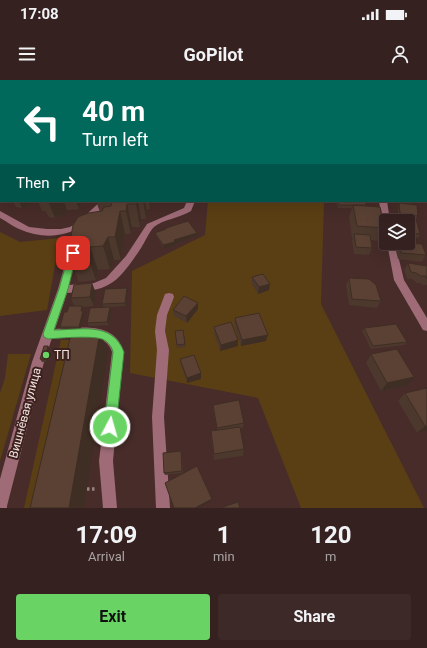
<!DOCTYPE html>
<meta charset="utf-8">
<style>
:root{--surface:#35211f;--page:#3d2928;--text:#f1f3f6;--muted:#aaa3a4;--line:#4f3e3d;--accent:#69d464}
body{margin:0;font-family:Roboto,sans-serif;background:var(--page);color:var(--text);height:100vh;display:flex;flex-direction:column;font-size:15px;white-space:nowrap}
*{box-sizing:border-box;margin:0}
p{font-size:13px;color:var(--muted)}
.icon{flex:none;width:22px;height:22px;fill:none;stroke:currentColor;stroke-width:2;stroke-linecap:round;stroke-linejoin:round}
.map{position:relative;height:428px;overflow:hidden}
.sheet{display:flex;flex-direction:column;background:var(--surface);flex:1}
.sheet>*{flex:none}
.guide{position:absolute;left:0px;top:0px;width:427px;height:122px;box-shadow:0 4px 16px #0002,0 0 0 1px var(--line);background:#00695c;color:#fff;overflow:hidden}
.controls{position:absolute;left:379px;top:134px;display:grid;gap:8px}
.controls a{display:grid;place-items:center;width:36px;height:36px;border-radius:4px;background:var(--surface);box-shadow:0 4px 16px #0002,0 0 0 1px var(--line);font-size:20px}
.pin{position:absolute;display:grid;place-items:center;width:34px;height:34px;color:#fff;margin:-17px;border-radius:8px;box-shadow:0 2px 6px #0006}
.me{position:absolute;width:44px;margin:-22px;rotate:6deg;stroke-linejoin:round;filter:drop-shadow(0 0 3px #0008)}
.turn{display:flex;align-items:center;gap:14px;height:84px;padding:0 16px;font-size:18px}
.turn .icon{width:52px;height:52px;stroke-width:2.5}
.turn b{display:block;font-size:28px;line-height:34px}
.then{display:flex;align-items:center;height:38px;padding:0 16px;background:#0003;gap:8px;font-size:15px}
.eta{display:flex;justify-content:space-evenly;align-items:center;height:68px;text-align:center}
.eta b{font-size:24px;font-weight:700;line-height:28px}
.cta{display:flex;gap:8px;margin-top:auto;padding:8px 16px}
.cta a{flex:1;height:46px;border-radius:4px;background:var(--accent);color:#111;font-size:16px;font-weight:700;line-height:46px;text-align:center}
.cta a+a{background:var(--page);color:var(--text)}
.status{display:flex;justify-content:space-between;align-items:center;height:28px;padding:0 20px;background:var(--surface);direction:ltr}
.status svg{height:11px;fill:currentColor}
header{display:flex;justify-content:space-between;align-items:center;height:52px;padding:0 16px;background:var(--surface);font-size:18px;font-weight:700}
.map>svg:first-child{display:block}
.green{fill:#5b3f14}
.lines{fill:none;stroke-linecap:round;stroke-linejoin:round}
.path{stroke:#998380;stroke-width:3.5;stroke-dasharray:2.5 2.5;stroke-linecap:butt}
.minor{fill:#9e6b77;fill-rule:evenodd}
.wall{fill:#4d382d}
.shaded-wall{fill:#3f2e24}
.building{fill:#5a4134;stroke:#3f2e24}
.route{fill:#69d464;stroke:#448a41}
.poi-dot{fill:#69d464;stroke:#3c221f;stroke-width:1.5}
.labels{text-anchor:middle;stroke-width:4;stroke-linejoin:round;paint-order:stroke}
.poi-label{font-size:12px;fill:#f3e1de;stroke:#3c221f;text-anchor:start}
.street-label{font-size:12px;fill:#f3e1de;stroke:#3c221f}
</style>
<div class="status"><b>17:08</b><svg viewBox="0 0 49 12"><path d="M0 12V9h3v3zM5 12V6h3v6zM10 12V3h3v9zM15 12V0h3v12zM26 1h20v11H26zM47 4h2v5h-2z"/></svg></div>
<header><svg class="icon" aria-label="menu" viewBox="0 0 24 24"><path d="M4 6h16M4 12h16M4 18h16"/></svg>GoPilot<svg class="icon" aria-label="person" viewBox="0 0 24 24"><circle cx="12" cy="8" r="4"/><path d="M4 21q1-7 8-7t8 7"/></svg></header>
<div class="map">
<svg width="427" height="428" viewBox="0 0 427 428">
<rect width="100%" height="100%" fill="#472c29"/>
<!-- green -->
<path class="green" d="M0,0H156L175,1H1L0,86Z
M208,121H324L321,224L424,428H301L258,318L130,293L132,191L205,155Z
M0,152L20,162L60,158L47,230L0,236Z
M61,260H79L42,428H24Z
M8,274H31L0,381V313L5,298Z"/>
<g class="lines">
<!-- path -->
<path class="path" d="M87,409H96"/>
<!-- minor -->
<path class="minor" d="M319,0H325V1H319Z
M101,121H109C87,151 55,165 19,149C12,146 6,141 0,138V131L29,147L47,149H61L70,147L78,142Z
M187,121H195L191,131C180,138 164,139 154,147C149,152 145,162 141,168C117,204 110,211 67,213L55,249C80,248 112,241 123,269L113,381L117,428H103L99,381L112,272C105,249 70,258 52,258L44,282L7,426V428H0V399L32,282L58,209L70,166L73,165L77,168L69,205L94,203L106,198L126,176L147,144L184,128Z
M379,121H387L390,141H386V144L382,141Z
M387,163H395L404,200L427,238V251L423,250L394,200Z
M169,213L173,214L174,217L167,235L165,251L169,270L164,337L170,428H156L152,337L157,270L155,251L157,235L165,214Z"/>
</g>
<!-- wall -->
<path class="wall" d="M208,0H227L226,1H208Z
M229,0H240V1H229Z
M323,0H364V1H323Z
M374,0H417V1H375Z
M426,17L427,18V28H426Z
M0,82H1V104L0,102V95L1,94L0,92Z
M10,121H34L33,124L22,128L16,127L13,121Z
M38,121H81L79,129L67,130L66,134L55,138L49,137L45,131H42Z
M96,121H164V122L150,121L151,124L150,129H147V132L146,139H141L140,147H132L131,154H125L121,180H114L110,189L98,190L96,200L79,202L69,179L72,169L100,132Z
M336,121H365L366,125L385,148L380,161L371,160L372,168L369,175L354,174L352,161L353,158H352L349,137L352,128H338Z
M392,121H413L411,124L418,136L416,139L398,136V126L399,123Z
M408,141L420,154L419,158L408,157Z
M166,148L197,156L175,164V165L164,169L156,156L155,153L166,149Z
M406,163L426,175L422,182L398,179L396,171L399,164L405,165Z
M408,183L427,186V205H422L421,203H417L412,199H407L404,190Z
M252,197L269,210L258,214L252,204Z
M349,198L381,221L377,228L349,225L346,205Z
M127,208L128,211L126,226L110,227L111,230L109,245L89,246L87,243L104,227L102,224Z
M96,213L94,226L83,227V231L85,235L80,250L61,251L60,247L67,232L74,226L71,218Z
M198,229L187,243L174,236L173,230Z
M235,238L266,261L241,266L234,244Z
M214,247L238,260V266L220,271L214,253Z
M364,248L407,262L405,265L371,269L362,251Z
M183,250L186,267L177,268L175,251Z
M48,266L50,269L47,282H42L40,279Z
M371,274L407,305L381,311L366,283Z
M180,279L201,299L187,303L181,285Z
M427,308V351L417,353L398,321L405,313Z
M213,325L244,343L243,348H240L244,369L243,376L214,380L211,358V351L217,350L213,330Z
M182,373L183,393L165,395L164,393Z"/>
<!-- shaded-wall -->
<path class="shaded-wall" d="M410,0H417V1H410Z
M19,121H34L33,124L22,128Z
M48,121H64L67,130L66,134L55,138Z
M76,121H81L79,129Z
M136,121H138L141,139L140,147L136,124Z
M143,121H145L147,132L146,139Z
M149,121H150L151,124L150,129Z
M127,124L132,147L131,154L126,131Z
M120,131L125,154L121,180L115,157Z
M197,153V156L175,164V165L164,169L163,165L174,160Z
M108,157L114,180L110,189L103,166Z
M90,167L98,190L96,200L88,177Z
M92,203L96,213L94,226L90,217Z
M270,204L269,210L258,214L259,207Z
M127,208L128,211L126,226L125,223Z
M198,223V229L187,243L186,236Z
M82,226L83,229L82,235L81,231Z
M110,227L111,230L109,245L107,242Z
M83,231L85,235L80,250L79,247Z
M100,252L108,271L84,428H69Z
M268,255L266,261L241,266L242,260Z
M238,260V266L220,271L221,265Z
M48,266L50,269L47,282L45,279Z
M201,293V299L187,303V298Z
M414,297L407,305L381,311L387,303Z
M425,346H427V351L417,353Z
M212,419V420L198,428H195Z"/>
<!-- building -->
<path class="building" d="M220,0H226H224V1H219Z
M241,0H251V1H241Z
M292,0H307L306,1H291Z
M340,0H349L350,1H341Z
M422,0H427V3L426,2V1H424Z
M0,82H1V88L0,87Z
M105,121H136V124H127L126,131H120L115,157H108L103,166L90,167L88,177L69,179L72,169L70,163L73,145L78,137L88,133L102,131L104,127L111,126L112,122H104Z
M338,121H365L366,125H339Z
M399,123L417,125L418,136L400,133Z
M353,125L380,127L385,148L357,146Z
M188,141L197,153L174,160L175,162L163,165L155,153L166,149V148Z
M408,141L417,142L420,154L408,153Z
M354,154L370,155L372,168L356,167Z
M407,163L422,164L426,175L401,173L399,164L407,165Z
M408,183L427,186V198H426V196H421L416,193L411,192Z
M263,194L270,204L259,207L252,197Z
M349,198L369,199L376,205L381,221L352,219Z
M92,203L90,217L71,218L74,205Z
M127,208L125,223L102,224L105,209Z
M184,216L198,223L186,236L173,230Z
M69,226H82L81,231H83L79,247H60L64,232H67Z
M110,227L107,242L87,243L90,228Z
M259,233L268,255L242,260L235,238Z
M231,242L238,260L221,265L214,247Z
M396,244L407,262L373,266L364,248Z
M183,250L185,264L177,265L175,251Z
M100,252L69,428H30L71,254Z
M44,266H48L45,279H40Z
M397,269L414,297L387,303L371,274Z
M194,275L201,293L187,298L180,279Z
M427,308V346H425L405,313Z
M239,320L244,343L217,348L213,325Z
M240,347L244,369L214,374L211,351Z
M181,371L182,391L164,393L163,373Z
M197,386L212,419L195,428H174L165,403Z
M238,422L240,428H220Z"/>
<!-- route -->
<path class="route" d="M73,170L77,173L68,209L54,250C81,250 112,241 124,272L116,347L114,351L110,353L106,351L104,347L113,272C112,267 108,262 104,260C96,255 59,258 48,259L44,257L43,254L59,209L69,173Z"/>
<!-- markers -->
<circle class="poi-dot" cx="46" cy="275" r="4"/>
<g class="labels">
<!-- poi labels -->
<g class="poi-label">
<text x="54" y="279">ТП</text>
</g>
<!-- street labels -->
<g class="street-label">
<text transform="translate(25 333) rotate(-75)" y="4">Вишнёвая улица</text>
</g>
</g>
</svg>
<div class="controls">
<a><svg class="icon" aria-label="layers" viewBox="0 0 24 24"><path d="M12 4l9 5-9 5-9-5zM3 14l9 5 9-5"/></svg></a>
</div>
<div class="pin" style="left:73px;top:173px;background:#d93025"><svg class="icon" aria-label="arrive" viewBox="0 0 24 24"><path d="M6 21V4h12l-3 4 3 4H6"/></svg></div>
<svg class="me" style="left:110px;top:347px" viewBox="-20 -20 40 40"><circle r="17" fill="#69d464" stroke="#fff" stroke-width="3"/><path d="M0-11L8 9 0 5-8 9z" fill="#fff"/></svg>
<div class="guide">
<div class="turn"><svg class="icon" aria-label="left" viewBox="0 0 24 24"><path d="M17 20v-9H6M10 6l-5 5 5 5"/></svg><div><b>40 m</b>Turn left</div></div>
<div class="then">Then<svg class="icon" aria-label="right" viewBox="0 0 24 24"><path d="M7 20v-9h11M14 6l5 5-5 5"/></svg></div>
</div>
</div>
<section class="sheet">
<div class="eta">
<div><b>17:09</b><p>Arrival</p></div>
<div><b>1</b><p>min</p></div>
<div><b>120</b><p>m</p></div>
</div>
<div class="cta"><a>Exit</a><a>Share</a></div>
</section>
